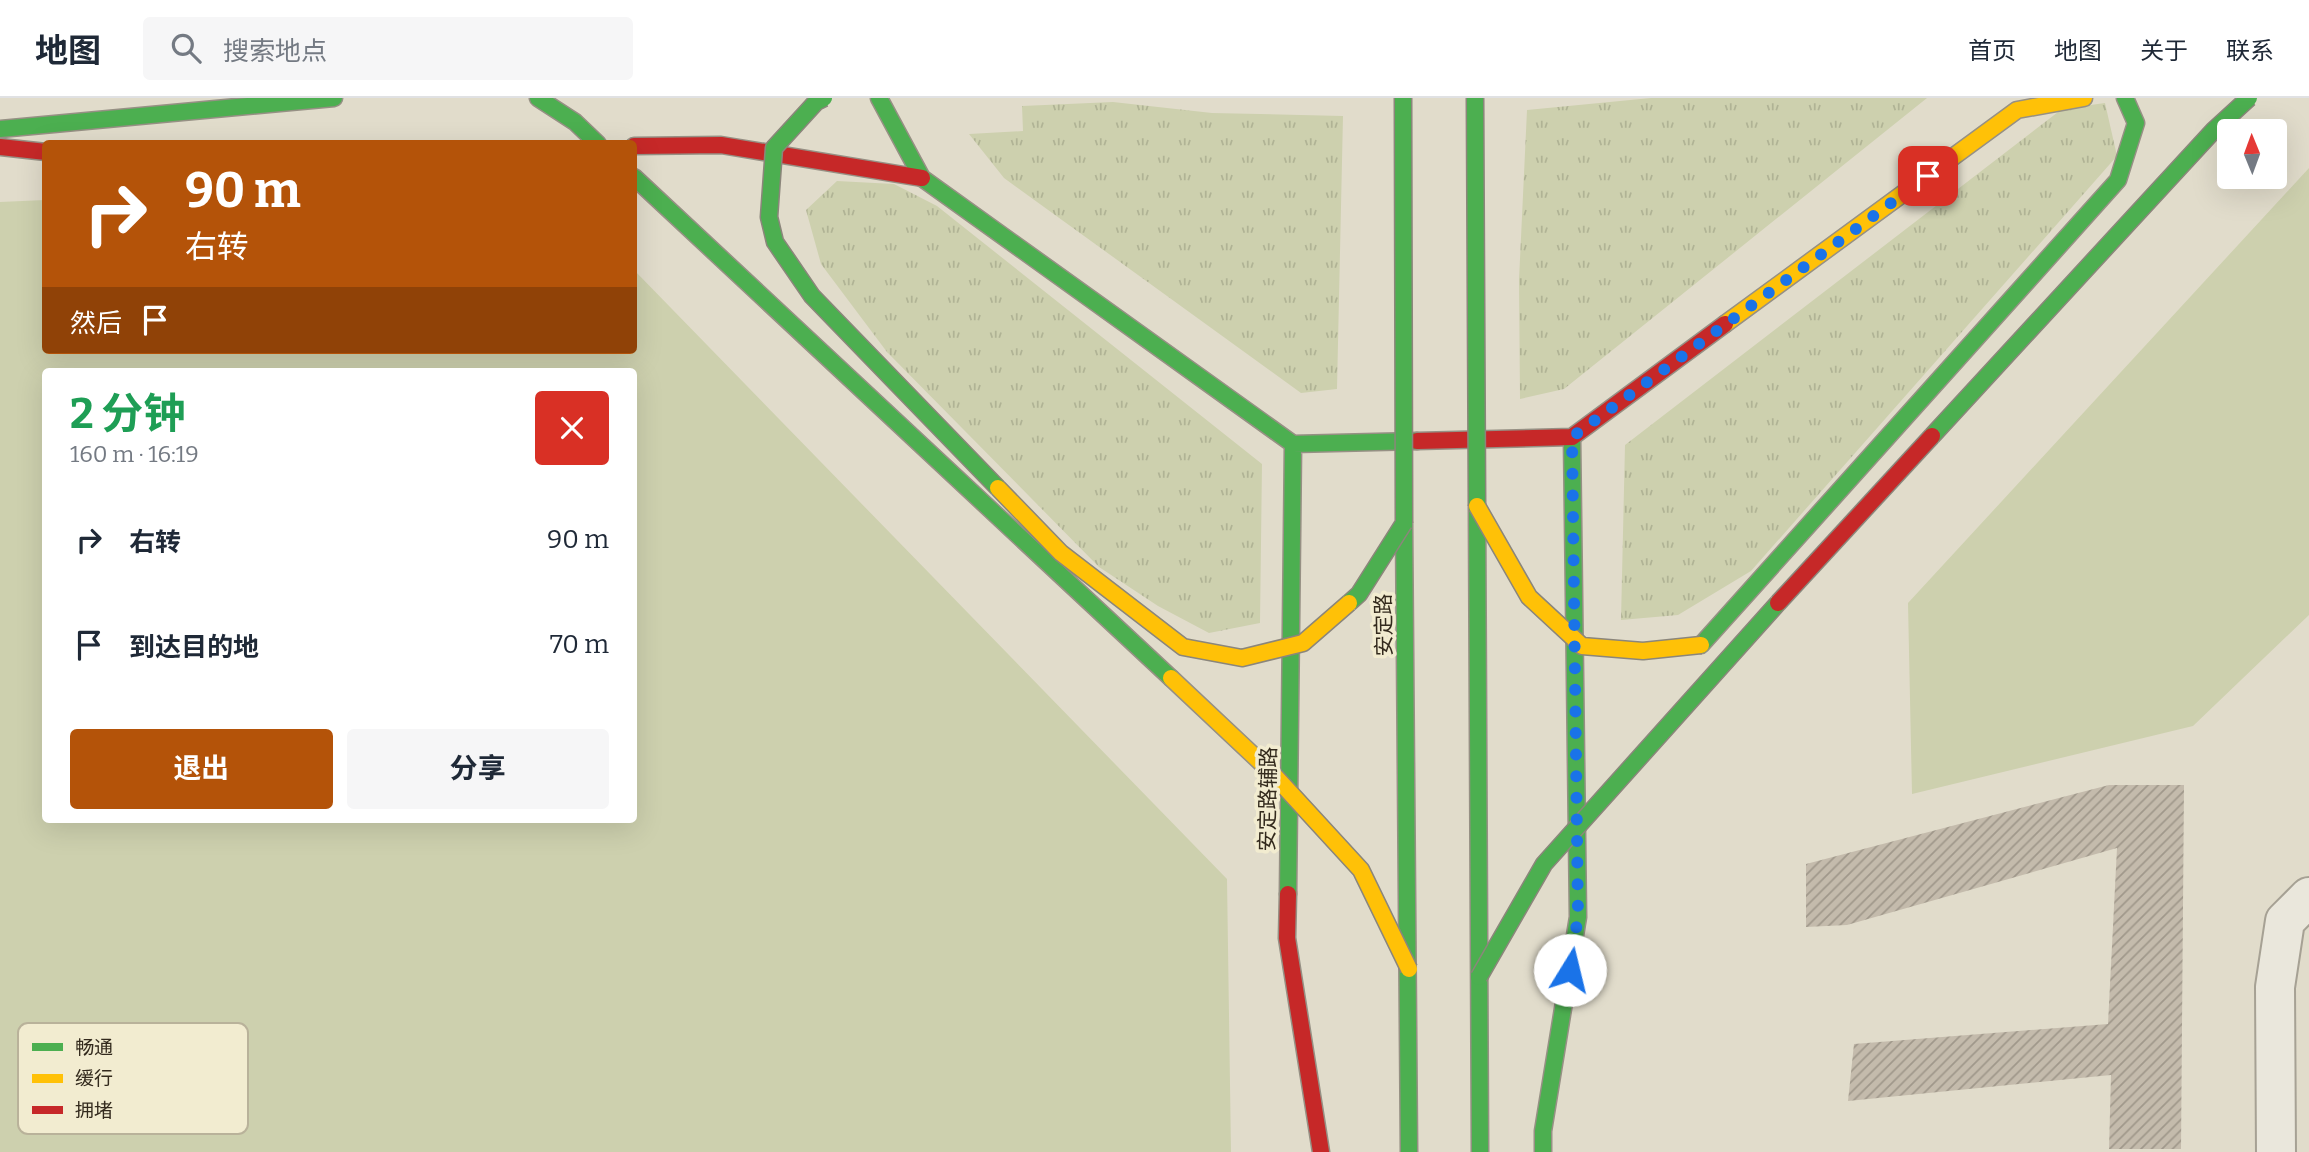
<!DOCTYPE html>
<html lang="zh">
<meta charset="utf-8">
<style>
:root{--surface:#fff;--page:#f6f6f7;--text:#1f2937;--muted:#747a83;--line:#e0e1e3;--accent:#b45309}
body{margin:0;font-family:Bitter,"Noto Sans SC",serif;background:var(--page);color:var(--text);height:100vh;display:flex;flex-direction:column;font-size:26px;white-space:nowrap}
*{box-sizing:border-box;margin:0}
p{font-size:23px;color:var(--muted)}
.icon{flex:none;width:38px;height:38px;fill:none;stroke:currentColor;stroke-width:2;stroke-linecap:round;stroke-linejoin:round}
.map{position:relative;flex:1;overflow:hidden}
.panel{position:absolute;left:42px;top:270px;width:595px;height:455px;display:flex;flex-direction:column;background:var(--surface);border-radius:7px;box-shadow:0 7px 28px #0002}
.panel>*{flex:none}
.guide{position:absolute;left:42px;top:42px;width:595px;height:214px;border-radius:7px;box-shadow:0 7px 28px #0002;background:#b45309;color:#fff;overflow:hidden}
.needle{width:46px;rotate:359deg}
.fabs{position:absolute;left:2217px;top:21px;display:grid;gap:14px}
.fabs a{display:grid;place-items:center;width:70px;height:70px;border-radius:7px;background:var(--surface);box-shadow:0 7px 28px #0002;font-size:35px}
.pin{position:absolute;display:grid;place-items:center;width:60px;height:60px;color:#fff;margin:-30px;border-radius:14px;box-shadow:0 4px 10px #0006}
.me{position:absolute;width:77px;margin:-38px;rotate:9deg;stroke-linejoin:round;filter:drop-shadow(0 0 5px #0008)}
.turn{display:flex;align-items:center;gap:24px;height:147px;padding:0 28px;font-size:32px}
.turn .icon{width:91px;height:91px;stroke-width:2.5}
.turn b{display:block;font-size:49px;line-height:60px}
.then{display:flex;align-items:center;height:66px;padding:0 28px;background:#0003;gap:14px;font-size:26px}
.round{display:grid;place-items:center;flex:none;width:74px;height:74px;border-radius:7px;background:var(--page)}
.headline{display:flex;align-items:center;justify-content:space-between;height:119px;padding:0 28px}
h1{font-size:42px;font-weight:700;line-height:52px;color:#1e9e55}
.button{display:flex;gap:14px;margin-top:auto;padding:14px 28px}
.button a{flex:1;height:80px;border-radius:7px;background:var(--accent);color:#fff;font-size:28px;font-weight:700;line-height:80px;text-align:center}
.button a+a{background:var(--page);color:var(--text)}
ul{padding:0;list-style:none}
li{display:flex;align-items:center;gap:21px;height:105px;padding:0 28px}
li div{flex:1}
li b{display:block;font-size:26px}
li em{font-style:normal}
header{display:flex;align-items:center;gap:42px;box-sizing:border-box;height:98px;padding:0 35px;background:var(--surface);border-bottom:2px solid var(--line)}
header strong{font-size:33px}
nav{display:flex;gap:38px;margin-inline-start:auto;font-size:24px}
.search{width:490px;height:63px;background:var(--page);display:flex;align-items:center;gap:18px;box-sizing:border-box;padding:0 24px;border-radius:7px;color:var(--muted);font-size:26px}
.map>svg:first-child{display:block}
.grass{fill:url(#grass-tufts)}
.park{fill:#cdd0ae;fill-rule:evenodd}
.building{fill:url(#building-hatch)}
.lines{fill:none;stroke-linecap:round;stroke-linejoin:round}
.street-casing{stroke:#a6a194;stroke-width:42}
.fast-casing{stroke:#969084;stroke-width:19}
.slow-casing{stroke:#969084;stroke-width:19}
.jam-casing{stroke:#969084;stroke-width:19}
.street{stroke:#eae7dc;stroke-width:38}
.fast{stroke:#4caf50;stroke-width:16}
.slow{stroke:#ffc107;stroke-width:16}
.jam{stroke:#c62828;stroke-width:16}
.fast-bridge-casing{stroke:#8b867b;stroke-width:19;stroke-linecap:butt}
.slow-bridge-casing{stroke:#8b867b;stroke-width:19;stroke-linecap:butt}
.jam-bridge-casing{stroke:#8b867b;stroke-width:19;stroke-linecap:butt}
.fast-bridge{stroke:#4caf50;stroke-width:16}
.slow-bridge{stroke:#ffc107;stroke-width:16}
.jam-bridge{stroke:#c62828;stroke-width:16}
.route{stroke:#1a73e8;stroke-width:12;stroke-dasharray:0 21.6}
.labels{text-anchor:middle;stroke-width:7;stroke-linejoin:round;paint-order:stroke}
.street-label{font-size:21px;fill:#332a1d;stroke:#f2ecd0}
.key{fill:#f2ecd0;stroke:#b9b29a;stroke-width:2}
.key-label{font-size:19px;fill:#332a1d}
</style>
<header>
<strong>地图</strong>
<div class="search"><svg class="icon" aria-label="search" viewBox="0 0 24 24"><circle cx="10" cy="10" r="6"/><path d="M15 15l6 6"/></svg>搜索地点</div>
<nav><a>首页</a><a>地图</a><a>关于</a><a>联系</a></nav>
</header>
<div class="map">
<svg width="2309" height="1054" viewBox="0 0 2309 1054">
<defs>
<pattern id="grass-tufts" width="24" height="20" patternUnits="userSpaceOnUse" patternTransform="scale(1.75)"><rect width="24" height="20" fill="#cdd0ae"/><path d="M3 7l-1-3M5 7V3M7 7l1-3M15 17l-1-3M17 17v-4M19 17l1-3" fill="none" stroke="#b0b395"/></pattern>
<pattern id="building-hatch" width="6" height="6" patternUnits="userSpaceOnUse" patternTransform="scale(1.75)"><rect width="6" height="6" fill="#c4bbac"/><path d="M-1 1l2-2M0 6l6-6M5 7l2-2" fill="none" stroke="#a0988b"/></pattern>
</defs>
<rect width="100%" height="100%" fill="#e1dccb"/>
<!-- grass -->
<path class="grass" d="M1651,0H1927L1564,291L1520,301L1519,182L1527,12Z
M1113,4L1212,15L1343,18L1337,291L1301,295L1004,80L969,36L1023,33L1022,8Z
M2105,5L2117,58L1751,473L1678,517L1621,522L1625,347L2062,11Z
M837,83L894,86L937,108L1262,366L1260,525L1209,535L1158,508L1099,469L887,254L821,166L806,112Z"/>
<!-- park -->
<path class="park" d="M2309,70V517L2193,628L1912,696L1908,505Z
M45,102L46,252H634V172L1227,781L1231,1054H0V104ZM46,273H634V721H46Z"/>
<!-- building -->
<path class="building" d="M2109,687H2184L2181,1051H2109L2111,977L1848,1003L1854,946L2108,926L2117,750L1847,827L1806,829V766Z"/>
<g class="lines">
<defs>
<path id="street" d="M2276,1054L2275,889L2285,823L2309,799"/>
<path id="fast" d="M538,0L575,24L598,46
M879,0L922,80L1293,346L1417,343
M0,31L334,0
M634,79L1171,580
M1477,408L1480,1054
M1404,425L1409,1054
M1701,547L2118,82L2136,25L2125,0
M1288,796L1293,346
M1543,1054V1033L1578,819L1572,339"/>
<path id="slow" d="M1725,226L2017,12L2084,0
M1171,580L1271,674"/>
<path id="jam" d="M634,48L721,47L922,80
M0,49L46,54
M1417,343L1572,339L1725,226
M1288,796L1287,840L1321,1054"/>
</defs>
<!-- street casing -->
<use href="#street" class="street-casing"/>
<!-- fast casing -->
<use href="#fast" class="fast-casing"/>
<!-- slow casing -->
<use href="#slow" class="slow-casing"/>
<!-- jam casing -->
<use href="#jam" class="jam-casing"/>
<!-- street -->
<use href="#street" class="street"/>
<!-- fast -->
<use href="#fast" class="fast"/>
<!-- slow -->
<use href="#slow" class="slow"/>
<!-- jam -->
<use href="#jam" class="jam"/>
<defs>
<path id="fast-bridge" d="M824,0L816,4L774,50L769,119L775,144L812,198L998,390
M1403,0L1404,425
M1475,0L1477,408
M1932,338L2214,32L2249,0
M1349,505L1359,496L1404,425
M1479,879L1544,766L1778,505"/>
<path id="slow-bridge" d="M998,390L1061,455L1183,549L1242,560L1303,545L1349,505
M1477,408L1529,499L1582,548L1643,553L1701,547
M1271,674L1361,772L1409,871"/>
<path id="jam-bridge" d="M1778,505L1932,338"/>
</defs>
<!-- fast-bridge casing -->
<use href="#fast-bridge" class="fast-bridge-casing"/>
<!-- slow-bridge casing -->
<use href="#slow-bridge" class="slow-bridge-casing"/>
<!-- jam-bridge casing -->
<use href="#jam-bridge" class="jam-bridge-casing"/>
<!-- fast-bridge -->
<use href="#fast-bridge" class="fast-bridge"/>
<!-- slow-bridge -->
<use href="#slow-bridge" class="slow-bridge"/>
<!-- jam-bridge -->
<use href="#jam-bridge" class="jam-bridge"/>
</g>
<g class="lines">
<!-- route -->
<path class="route" d="M1570,872L1578,818L1572,339L1928,78"/>
</g>
<g class="labels">
<!-- street labels -->
<g class="street-label">
<text transform="translate(1384 527) rotate(-91)" y="7">安定路</text>
<text transform="translate(1268 701) rotate(-89)" y="7">安定路辅路</text>
</g>
</g>
<!-- legend -->
<rect x="18" y="925" width="230" height="111" rx="10" class="key"/>
<rect x="32" y="945" width="31" height="8" fill="#4caf50"/>
<rect x="32" y="976" width="31" height="9" fill="#ffc107"/>
<rect x="32" y="1008" width="31" height="8" fill="#c62828"/>
<g class="key-label">
<text x="75" y="956">畅通</text>
<text x="75" y="987">缓行</text>
<text x="75" y="1019">拥堵</text>
</g>
</svg>
<div class="fabs">
<a><svg class="needle" viewBox="-14 -14 28 28"><path d="M0-13l5 13h-10z" fill="#e53935"/><path d="M0 13l5-13h-10z" fill="#747a83"/></svg></a>
</div>
<div class="pin" style="left:1928px;top:78px;background:#d93025"><svg class="icon" aria-label="arrive" viewBox="0 0 24 24"><path d="M6 21V4h12l-3 4 3 4H6"/></svg></div>
<svg class="me" style="left:1570px;top:872px" viewBox="-20 -20 40 40"><circle r="19" fill="#fff"/><path d="M0-13L10 11 0 6-10 11z" fill="#1a73e8"/></svg>
<div class="guide">
<div class="turn"><svg class="icon" aria-label="right" viewBox="0 0 24 24"><path d="M7 20v-9h11M14 6l5 5-5 5"/></svg><div><b>90 m</b>右转</div></div>
<div class="then">然后<svg class="icon" aria-label="arrive" viewBox="0 0 24 24"><path d="M6 21V4h12l-3 4 3 4H6"/></svg></div>
</div>
<section class="panel">
<div class="headline"><div><h1>2 分钟</h1><p>160 m · 16:19</p></div><a class="round" style="background:#d93025;color:#fff"><svg class="icon" aria-label="close" viewBox="0 0 24 24"><path d="M6 6l12 12M18 6L6 18"/></svg></a></div>
<ul>
<li><svg class="icon" aria-label="right" viewBox="0 0 24 24"><path d="M7 20v-9h11M14 6l5 5-5 5"/></svg><div><b>右转</b></div><em>90 m</em></li>
<li><svg class="icon" aria-label="arrive" viewBox="0 0 24 24"><path d="M6 21V4h12l-3 4 3 4H6"/></svg><div><b>到达目的地</b></div><em>70 m</em></li>
</ul>
<div class="button"><a>退出</a><a>分享</a></div>
</section>
</div>
